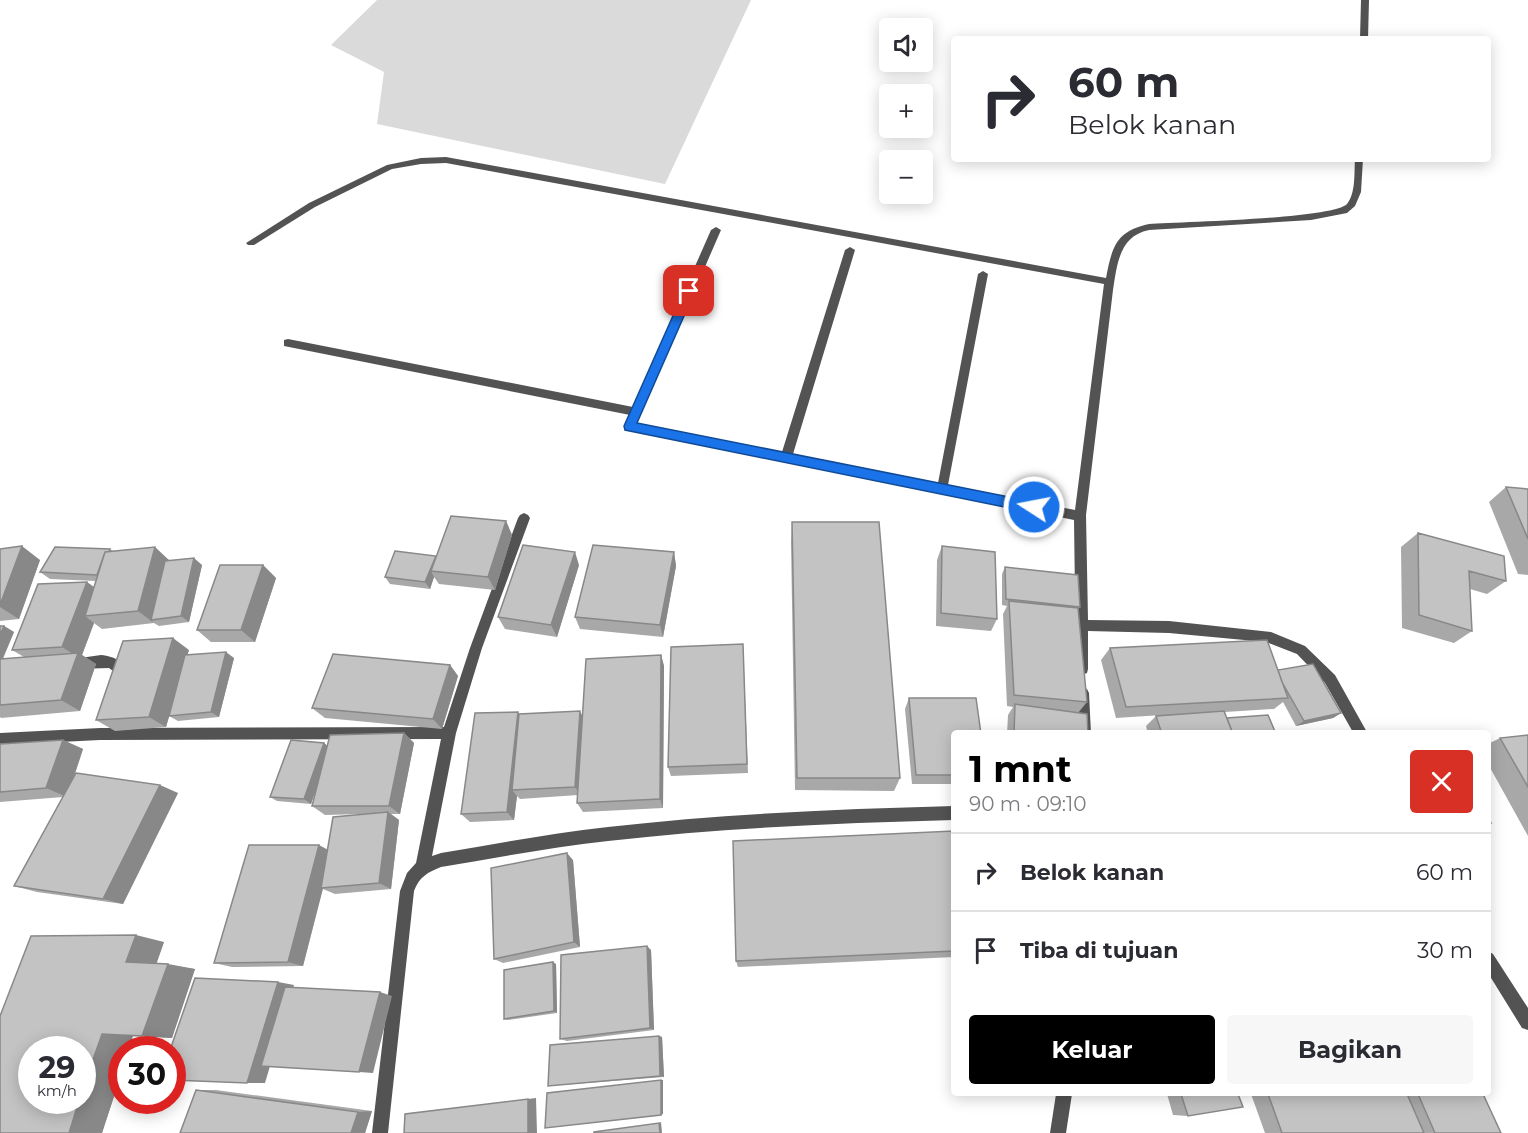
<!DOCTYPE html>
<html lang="id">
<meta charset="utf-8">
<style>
:root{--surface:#fff;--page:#f7f7f7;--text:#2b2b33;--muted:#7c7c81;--line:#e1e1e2;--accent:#000}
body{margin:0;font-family:Montserrat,sans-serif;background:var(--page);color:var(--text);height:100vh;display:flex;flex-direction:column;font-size:22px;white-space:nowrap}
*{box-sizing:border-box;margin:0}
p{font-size:20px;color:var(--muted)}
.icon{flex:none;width:33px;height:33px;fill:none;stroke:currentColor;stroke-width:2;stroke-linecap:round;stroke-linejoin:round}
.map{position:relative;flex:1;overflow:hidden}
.details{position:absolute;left:951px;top:730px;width:540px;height:366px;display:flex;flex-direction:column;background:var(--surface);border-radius:6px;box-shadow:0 3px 15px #0003}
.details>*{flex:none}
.top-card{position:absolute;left:951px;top:36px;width:540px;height:126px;border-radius:6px;box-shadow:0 3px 15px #0003;background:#fff;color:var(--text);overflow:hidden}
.fabs{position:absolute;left:879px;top:18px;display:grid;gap:12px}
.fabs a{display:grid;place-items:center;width:54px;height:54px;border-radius:6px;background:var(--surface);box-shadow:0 3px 15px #0003;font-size:30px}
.speed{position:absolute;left:18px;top:1036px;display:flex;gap:12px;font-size:30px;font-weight:700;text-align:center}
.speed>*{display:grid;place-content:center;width:78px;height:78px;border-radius:50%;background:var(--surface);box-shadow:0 3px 15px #0003;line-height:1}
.speed small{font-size:15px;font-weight:400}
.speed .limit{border:9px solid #d22;background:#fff;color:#111}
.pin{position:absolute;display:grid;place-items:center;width:51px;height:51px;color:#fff;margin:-26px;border-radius:12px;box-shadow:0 3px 9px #0006}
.me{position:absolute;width:66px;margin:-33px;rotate:281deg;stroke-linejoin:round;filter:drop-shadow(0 0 4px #0008)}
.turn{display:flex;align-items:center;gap:21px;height:126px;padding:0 18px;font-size:27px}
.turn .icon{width:78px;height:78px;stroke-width:2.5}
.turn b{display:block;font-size:42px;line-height:51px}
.round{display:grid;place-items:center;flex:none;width:63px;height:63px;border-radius:6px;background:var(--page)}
.head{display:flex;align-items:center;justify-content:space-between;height:102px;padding:0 18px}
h1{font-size:36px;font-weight:700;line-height:45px;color:var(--accent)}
.cta{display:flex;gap:12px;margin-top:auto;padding:12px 18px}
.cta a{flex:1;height:69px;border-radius:6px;background:var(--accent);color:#fff;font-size:24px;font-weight:700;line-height:69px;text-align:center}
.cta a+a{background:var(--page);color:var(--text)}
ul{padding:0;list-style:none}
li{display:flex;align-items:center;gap:18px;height:78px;padding:0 18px;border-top:2px solid var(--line)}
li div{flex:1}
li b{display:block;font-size:22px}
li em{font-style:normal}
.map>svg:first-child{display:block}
.green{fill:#dadada}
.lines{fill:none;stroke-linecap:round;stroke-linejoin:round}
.minor{fill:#535353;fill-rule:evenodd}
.wall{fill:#a8a8a8}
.shaded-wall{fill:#888}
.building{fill:#c3c3c3;stroke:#888;stroke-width:1.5}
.route{fill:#1a73e8;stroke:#114b97;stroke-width:1.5}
</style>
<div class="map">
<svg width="1528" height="1133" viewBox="0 0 1528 1133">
<rect width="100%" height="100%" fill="#fff"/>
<!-- green -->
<path class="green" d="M377,0H751L665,184L377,124L384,72L331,45Z"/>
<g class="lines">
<!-- minor -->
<path class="minor" d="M1361,0H1369L1368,39H1360Z
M446,157L1106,278C1112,247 1116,231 1149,224C1178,222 1333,219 1347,204C1356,193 1354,173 1355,159H1363L1361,192L1355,206L1347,213L1311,220L1149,230C1119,236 1117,265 1113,290L1086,515L1088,620L1169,621L1271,632L1305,646L1335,675L1368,734H1354L1325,683L1297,654L1266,642L1169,633L1088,631V669L1087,673L1082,675L1077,673L1076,669L1074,520L630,430L625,426L630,415L284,346V340L288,339L633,407L711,230L716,227L721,230L637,423L782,452L845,250L850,247L855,250L793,454L938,483L978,274L983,271L988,274L948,485L1075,510L1104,284L446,163L421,164L392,169L315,207L254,245H248L246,243L309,203L387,165L421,158Z
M524,513L528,515L530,518L482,648L456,733L432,856L441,853C496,844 552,833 608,827C723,814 838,809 954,806V820C838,823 723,828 608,841C552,847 496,858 441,867C428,872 419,877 414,891L388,1133H372L400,891L407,873L416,863L441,739L100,740L0,745V733L100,728L444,727L470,648L518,518L520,515Z
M101,655C118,657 131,664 124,682L119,684L114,682L113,671L109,668L78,669L73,667L72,663L73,659Z
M1082,687L1087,689L1089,693L1091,734H1077L1075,693L1077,689Z
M1488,951L1493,954L1528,1008V1030L1522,1028L1488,973Z
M1056,1094H1072L1066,1133H1050Z"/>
</g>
<!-- wall -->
<path class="wall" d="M1506,487L1528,489V575L1518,574L1489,502Z
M506,521L512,535L495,590L439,584L434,577L430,589L390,584L385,577L436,556Z
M792,522L900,778L894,791L795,790L791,542Z
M1418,533L1506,581L1487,594L1470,589L1472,631L1454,643L1402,628L1401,547Z
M942,546L997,619L991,631L936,626L937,560Z
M0,549L40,560L19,619L0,621Z
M110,549L113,551L202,565L189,622L159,626L154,623L102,629L94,623L82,655L96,664L80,711L1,718L0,717V626H4L14,632L3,659L24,657L12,650L94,587L96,581L50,579L40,572Z
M674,552L676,566L663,637L580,629L575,617Z
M263,565L276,578L255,642H211L197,630Z
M579,565L557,637L505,629L498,617Z
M1005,567L1080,607L1078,609L1087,702L1078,713L1067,712L1088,734H1007L1008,715L1013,707L1007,706L1003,614L1007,606L1002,605V574Z
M743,644L748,773L671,776L668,767Z
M1110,648L1278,670L1341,713L1333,718L1296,726L1283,702L1274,709L1225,712L1227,718L1276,734H1148L1146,726L1156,716L1162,715L1116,718L1101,660Z
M189,650L187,655L234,658L219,717L178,721L169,716L166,727L115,731L96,720Z
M661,655L664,666L663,808L583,812L577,803L578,795L520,799L517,796L514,820L470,822L461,814L519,714L583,717Z
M450,665L458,676L442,729L325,718L312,708Z
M909,698L954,734V784H912L905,709Z
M404,733L414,743L400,814H391L399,820L391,889L335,894L323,889L303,966L232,967L214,963L362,814L325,815L312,806L315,792L311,804L277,801L270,797L324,743L327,746Z
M1528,735V836L1488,764V744L1500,738Z
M63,740L83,749L73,780L178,793L123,904L37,892L14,886L63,797L0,802V744Z
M954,831V957L738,967L736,961Z
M573,860L580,947L503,963L494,959Z
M164,942L156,963L195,969L172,1038L133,1036L122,1050V1072L102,1133H0Z
M651,950L654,1030L567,1041L560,1039Z
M556,964L557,1013L508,1020L504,1019Z
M659,1036L662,1037L664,1077L548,1086Z
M196,1090H216L372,1111L365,1133Z
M1167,1094H1238L1188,1116L1173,1115Z
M1251,1094H1483L1501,1133H1265Z"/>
<!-- shaded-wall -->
<path class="shaded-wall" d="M506,521L512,535L495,590L488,577Z
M22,546L40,560L19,619L0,607V605Z
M155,547L170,561L151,620L154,623L138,611Z
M575,552L579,565L557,637L551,625Z
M674,552L676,566L663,637L660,625Z
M436,556L431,571L434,577L430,589L425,582Z
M194,558L202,565L189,622L181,616Z
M263,565L276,578L255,642L241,630Z
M87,582L104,594L85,616L94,623L82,655L96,664L80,711L61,700L76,656L62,647Z
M4,626L14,632L1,662L0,661V635Z
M173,638L189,650L166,727L149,717Z
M226,652L234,658L219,717L211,712Z
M661,655L664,666L663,808L660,799Z
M450,665L458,676L442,729L433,719Z
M580,711L585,721L580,795L575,787Z
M518,712L525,722L512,790L517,796L514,820L507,812Z
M1341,713L1333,718L1296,726L1304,721Z
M404,733L414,743L400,814L389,806Z
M63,740L83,749L67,797L46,788Z
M324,743L330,748L311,804L304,799Z
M160,785L178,793L123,904L103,899Z
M388,812L399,820L391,889L379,883Z
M319,845L332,852L303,966L288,962Z
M567,853L573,860L580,947L574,942Z
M136,935L164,942L155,968L126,962Z
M647,946L651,950L654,1030L650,1028Z
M553,962L556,964L557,1013L554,1011Z
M168,964L195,969L172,1038L142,1036Z
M278,982L294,985L265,1083H247Z
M380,992L392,996L373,1073L359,1072Z
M102,1034L133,1036L128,1050H122V1072L102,1133H69L79,1101H82V1091Z
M659,1036L662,1037L664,1077L660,1076Z
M661,1080H663V1114L661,1115Z
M536,1098L537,1133H528V1099Z
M372,1111L365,1133H351L358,1112Z
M661,1122L662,1133H660L659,1123Z"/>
<!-- building -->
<path class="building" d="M1506,487L1528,489V539Z
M451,516L506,521L488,577L431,571Z
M792,522H879L900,778H797Z
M1418,533L1504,556L1506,581L1469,571L1472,631L1419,615Z
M523,545L575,552L551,625L498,617Z
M593,545L674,552L660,625L575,617Z
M22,546L0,605V549Z
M942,546L995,552L997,619L941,613Z
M55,547L110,549L109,552H105L97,575L40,572Z
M155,547L138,611L85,616L105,552Z
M395,551L436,556L425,582L385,577Z
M194,558L181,616L151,620L165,561Z
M220,565H263L241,630H197Z
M1005,567L1078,575L1080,607L1006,599Z
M87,582L62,647L12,650L38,584Z
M1009,601L1078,608L1087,702L1014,695Z
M0,626H4L0,635Z
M173,638L149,717L96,720L123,641Z
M1267,640L1288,698L1126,707L1110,648Z
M743,644L747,764L668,767L671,647Z
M226,652L211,712L169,716L185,655Z
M78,653L61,700L0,705V659Z
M333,654L450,665L433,719L312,708Z
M661,655L660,799L577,803L586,659Z
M1313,664L1341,713L1304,721L1282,682L1278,670Z
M909,698H976L981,734H954V775H916Z
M1015,704L1087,714L1088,734H1014Z
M580,711L575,787L512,790L519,714Z
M1224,711L1233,734H1162L1156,716Z
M518,712L507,812L461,814L475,713Z
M1268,715L1276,734H1233L1227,718Z
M404,733L389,806H312L330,735Z
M1528,735V787L1500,738Z
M63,740L46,788L0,792V744Z
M291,740L324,743L304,799L270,797Z
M76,773L160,785L103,899L14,886Z
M388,812L379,883L321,888L333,817Z
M1488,817L1491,823H1488Z
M954,831V951L736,961L733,841Z
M249,845H319L288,962L214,963Z
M567,853L574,942L494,959L491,868Z
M136,935L126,962L168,964L142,1036L102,1034L82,1091V1050H32V1101H79L69,1133H0V1016L31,936Z
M647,946L650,1028L560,1039L561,955Z
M553,962L554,1011L504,1019V970Z
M195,978L278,982L247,1083L172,1080V1050H170Z
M285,987L380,992L359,1072L261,1066Z
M659,1036L660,1076L548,1086L550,1045Z
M661,1080V1115L545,1128L547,1093Z
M196,1090L358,1112L351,1133H180Z
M1181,1094H1238L1243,1107L1188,1116Z
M1268,1094H1407L1424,1133H1282Z
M1418,1094H1483L1501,1133H1435Z
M528,1099V1133H404L405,1114Z
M659,1123L660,1133H594V1132Z"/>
<!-- route -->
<path class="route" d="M689,287L695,291L637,423L1034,502L1039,503L1041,507L1039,511L1034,513L625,430L624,426L684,291Z"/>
</svg>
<div class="fabs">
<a><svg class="icon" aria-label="sound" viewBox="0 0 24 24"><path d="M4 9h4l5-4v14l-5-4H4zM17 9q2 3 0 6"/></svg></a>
<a>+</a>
<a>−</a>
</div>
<div class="speed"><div>29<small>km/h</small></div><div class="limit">30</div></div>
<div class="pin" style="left:689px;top:291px;background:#d93025"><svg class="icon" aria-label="arrive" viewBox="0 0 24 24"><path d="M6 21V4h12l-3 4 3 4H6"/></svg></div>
<svg class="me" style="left:1034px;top:507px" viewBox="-20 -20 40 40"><circle r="17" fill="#1a73e8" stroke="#fff" stroke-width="3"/><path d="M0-11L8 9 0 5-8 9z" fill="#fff"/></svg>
<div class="top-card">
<div class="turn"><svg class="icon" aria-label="right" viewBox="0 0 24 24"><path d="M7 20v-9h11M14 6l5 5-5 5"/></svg><div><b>60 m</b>Belok kanan</div></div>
</div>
<section class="details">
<div class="head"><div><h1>1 mnt</h1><p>90 m · 09:10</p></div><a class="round" style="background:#d93025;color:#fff"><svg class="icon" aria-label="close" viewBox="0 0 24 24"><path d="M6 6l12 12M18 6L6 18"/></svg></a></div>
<ul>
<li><svg class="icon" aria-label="right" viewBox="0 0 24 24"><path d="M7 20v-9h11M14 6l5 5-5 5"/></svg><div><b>Belok kanan</b></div><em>60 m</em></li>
<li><svg class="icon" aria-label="arrive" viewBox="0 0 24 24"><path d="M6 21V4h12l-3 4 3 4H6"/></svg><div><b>Tiba di tujuan</b></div><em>30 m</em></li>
</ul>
<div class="cta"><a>Keluar</a><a>Bagikan</a></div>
</section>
</div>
